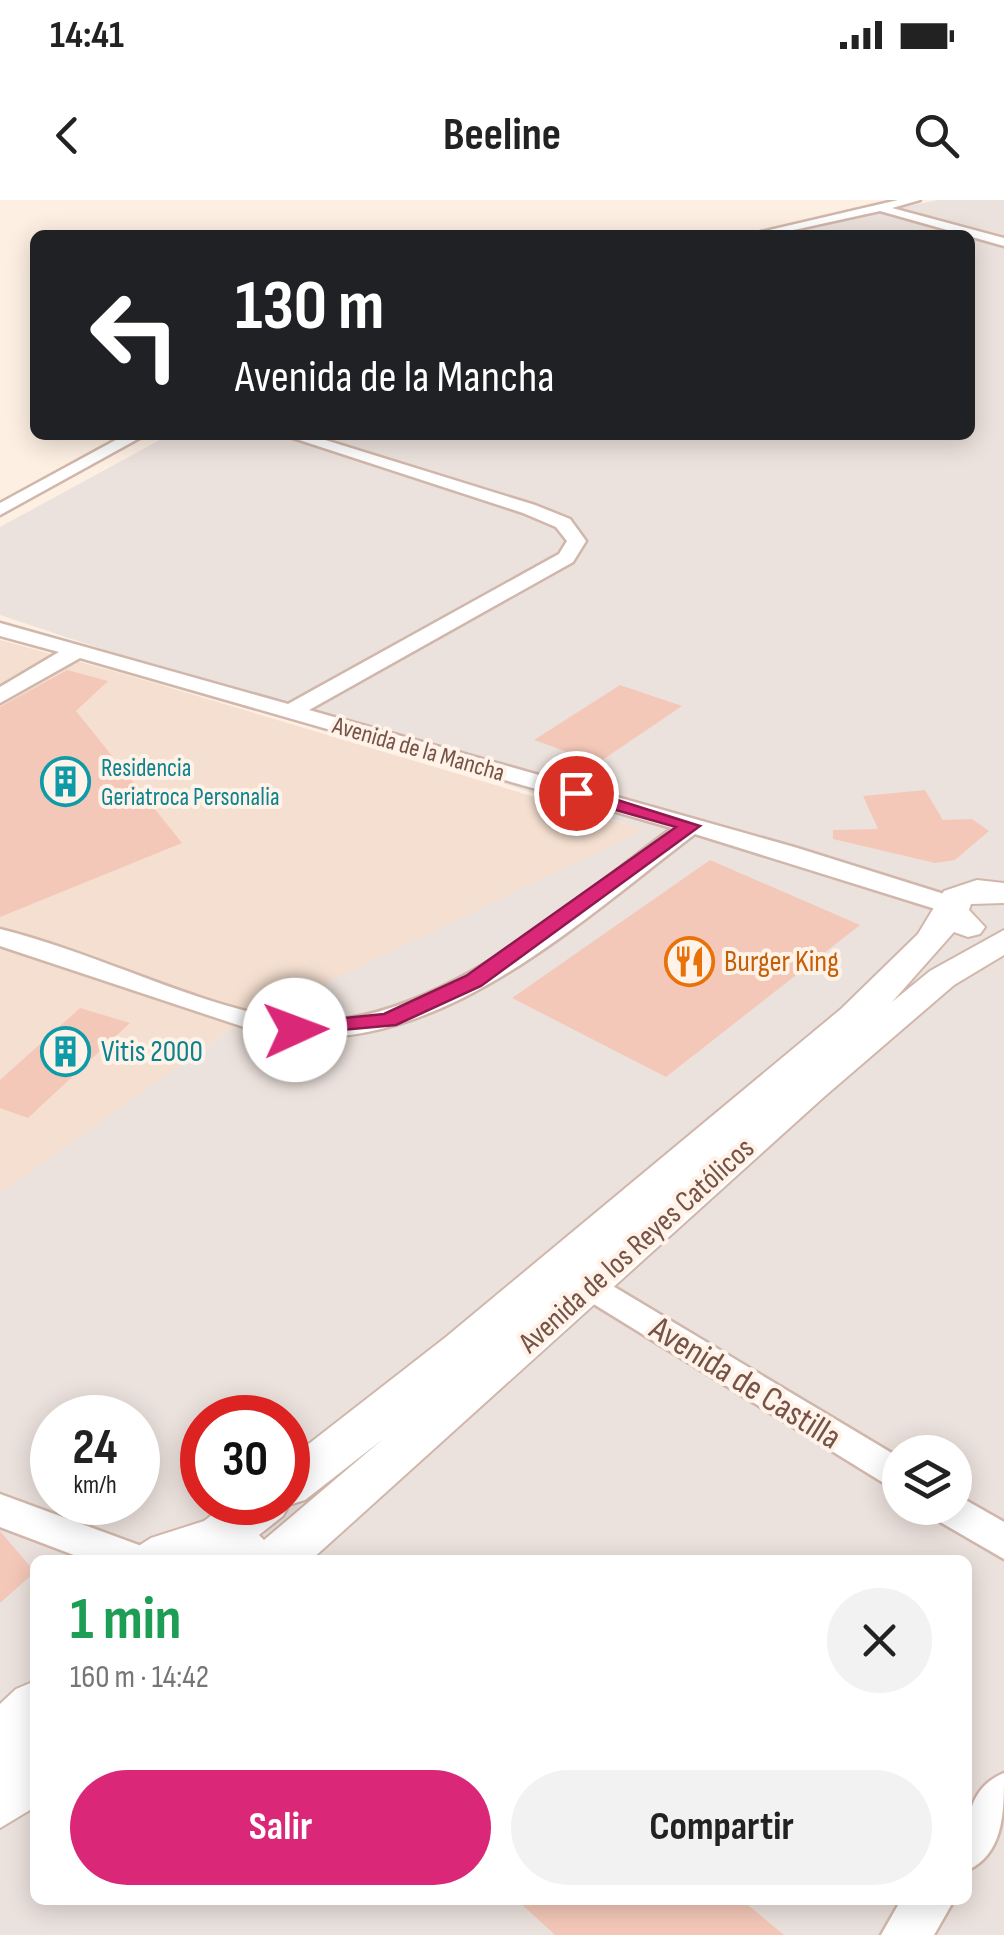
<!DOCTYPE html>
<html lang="es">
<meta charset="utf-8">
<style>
:root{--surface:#fff;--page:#f2f2f2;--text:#222;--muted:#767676;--accent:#db2777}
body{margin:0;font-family:"Sofia Sans Condensed",sans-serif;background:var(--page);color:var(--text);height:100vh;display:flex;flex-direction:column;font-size:38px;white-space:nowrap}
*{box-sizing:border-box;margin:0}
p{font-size:32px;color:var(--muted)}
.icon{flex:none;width:55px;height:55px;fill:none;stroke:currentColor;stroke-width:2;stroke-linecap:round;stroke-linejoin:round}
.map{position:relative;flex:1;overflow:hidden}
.sheet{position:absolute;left:30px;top:1355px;width:942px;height:350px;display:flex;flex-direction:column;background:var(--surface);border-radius:15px;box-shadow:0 5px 25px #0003}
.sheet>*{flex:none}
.guide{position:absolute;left:30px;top:30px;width:945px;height:210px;border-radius:15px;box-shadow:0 5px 25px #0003;background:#202124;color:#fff;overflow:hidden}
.controls{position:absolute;left:882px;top:1235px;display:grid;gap:20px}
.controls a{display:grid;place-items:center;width:90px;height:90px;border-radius:50%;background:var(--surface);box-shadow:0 5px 25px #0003;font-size:50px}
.speed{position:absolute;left:30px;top:1195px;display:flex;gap:20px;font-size:50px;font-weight:700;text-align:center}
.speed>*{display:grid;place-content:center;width:130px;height:130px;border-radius:50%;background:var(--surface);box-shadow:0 5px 25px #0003;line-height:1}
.speed small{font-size:25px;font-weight:400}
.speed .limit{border:15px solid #d22;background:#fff;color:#111}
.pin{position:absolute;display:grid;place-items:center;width:85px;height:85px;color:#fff;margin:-42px;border:5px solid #fff;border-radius:50%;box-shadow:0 2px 10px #0007}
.me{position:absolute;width:110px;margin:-55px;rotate:88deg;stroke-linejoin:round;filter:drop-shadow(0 0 8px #0008)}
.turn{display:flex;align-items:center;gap:35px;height:210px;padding:0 40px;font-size:45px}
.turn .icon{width:130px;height:130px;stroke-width:2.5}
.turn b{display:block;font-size:70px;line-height:85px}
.round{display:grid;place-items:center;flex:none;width:105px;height:105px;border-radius:52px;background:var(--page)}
.head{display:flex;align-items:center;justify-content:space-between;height:170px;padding:0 40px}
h1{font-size:60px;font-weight:700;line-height:75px;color:#1e9e55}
.action{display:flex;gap:20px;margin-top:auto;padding:20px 40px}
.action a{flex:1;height:115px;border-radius:60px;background:var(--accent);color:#fff;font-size:40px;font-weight:700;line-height:115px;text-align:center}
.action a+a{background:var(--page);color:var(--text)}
.status{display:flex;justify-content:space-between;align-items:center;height:70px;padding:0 50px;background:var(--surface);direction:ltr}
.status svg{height:28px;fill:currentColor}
header{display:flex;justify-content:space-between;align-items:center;height:130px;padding:0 40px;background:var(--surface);font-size:45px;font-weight:700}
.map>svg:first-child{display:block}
.residential{fill:#f5dfd0}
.industrial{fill:#ece2dd;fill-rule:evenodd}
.building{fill:#f4c8b8}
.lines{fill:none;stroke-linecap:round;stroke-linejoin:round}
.minor-casing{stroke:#d1b7ab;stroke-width:5}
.tertiary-casing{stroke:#d1b7ab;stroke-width:4}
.minor{fill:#fff;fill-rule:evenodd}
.tertiary{fill:#fff;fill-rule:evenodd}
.route{fill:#db2777;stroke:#8e194d;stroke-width:2.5}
.labels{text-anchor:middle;stroke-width:8;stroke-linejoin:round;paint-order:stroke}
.far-street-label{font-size:25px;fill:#765247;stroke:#fff3e9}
.far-culture-label{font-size:25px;fill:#0d838f;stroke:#fff3e9;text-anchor:start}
.food-label{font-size:30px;fill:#c56008;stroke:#fff3e9;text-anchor:start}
.culture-label{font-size:30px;fill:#0d838f;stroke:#fff3e9;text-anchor:start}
.street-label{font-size:30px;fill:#765247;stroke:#fff3e9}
.near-street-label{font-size:35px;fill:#765247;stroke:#fff3e9}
</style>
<div class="status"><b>14:41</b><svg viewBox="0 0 49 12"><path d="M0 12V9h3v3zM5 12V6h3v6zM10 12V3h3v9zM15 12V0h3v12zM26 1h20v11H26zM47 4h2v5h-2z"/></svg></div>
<header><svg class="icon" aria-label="back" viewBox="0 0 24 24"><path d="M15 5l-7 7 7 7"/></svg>Beeline<svg class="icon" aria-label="search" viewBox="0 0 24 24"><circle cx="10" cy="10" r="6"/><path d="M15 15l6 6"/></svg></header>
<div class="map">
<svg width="1004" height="1735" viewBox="0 0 1004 1735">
<rect width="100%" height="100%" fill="#fdefe2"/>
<!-- residential -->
<path class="residential" d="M0,440L124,474L645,630L231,829L0,995Z"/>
<!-- industrial -->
<path class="industrial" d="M938,0H1004V1735H0V993L231,829L643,630L0,415V327L169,235H970V35H771ZM52,1218H138V1302H52ZM202,1218H288V1302H202ZM900,1252H955V1308H900ZM35,1360H968V1700H35Z"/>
<!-- building -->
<path class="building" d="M67,470L108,481L76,511L182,643L0,717V507Z
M620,485L682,506L598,563L534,540Z
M925,590L943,620L972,619L989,631L955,660L935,663L833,639V630L878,629L863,596Z
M710,660L860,725L666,877L512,798Z
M80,808L130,823L28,918L0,908V880Z
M0,1331L35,1372L0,1403Z
M517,1700H742L784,1735H555Z"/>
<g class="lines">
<defs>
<path id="minor" d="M898,0H920L892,8L1004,38V46L880,11L771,35H748Z
M125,235H145L0,315V303Z
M284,235H309L535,305L570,319L586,341L573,362L309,510L794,647L960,699L964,705L960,711H942L695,634C571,728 421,872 253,830L0,746V729C93,752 182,799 276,818C416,845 568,705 672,628L80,458L0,503V487L59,452L0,436V423L288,504L559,354L567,341L556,327L523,313Z
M591,1073L900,1258V1293L579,1095L574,1086L579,1077Z
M0,1294L147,1348L153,1360H87L0,1327Z
M955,1294L1004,1322V1359L935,1319L930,1308H955Z
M1004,1573C1004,1612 1004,1653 968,1670C966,1632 963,1590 1004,1573Z
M901,1700H954L934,1735H881Z"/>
<path id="tertiary" d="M977,680L1004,683V703L971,704L969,710L985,727L980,734L968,737L954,732L892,802L930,771L1004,730V755L954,785L825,896L311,1360H133L140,1345L151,1338L204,1321L229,1302H288V1260L446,1137L841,809L918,734L944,691ZM383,1239L264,1340L259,1335L283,1316L289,1305L305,1300Z
M35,1481V1543L31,1547L35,1546V1607L0,1628V1504L16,1489Z"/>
</defs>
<!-- minor casing -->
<use href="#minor" class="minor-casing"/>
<!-- tertiary casing -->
<use href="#tertiary" class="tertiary-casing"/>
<!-- minor -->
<use href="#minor" class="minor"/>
<!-- tertiary -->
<use href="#tertiary" class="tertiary"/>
</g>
<!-- route -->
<path class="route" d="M576,587L700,626L481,786L396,825L287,835V825L295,823L384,814L466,776L676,627L570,597V589Z"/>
<!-- icons -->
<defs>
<symbol id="building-ring" viewBox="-11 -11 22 22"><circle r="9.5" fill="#fff3e9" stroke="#0f9aa8" stroke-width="1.5"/><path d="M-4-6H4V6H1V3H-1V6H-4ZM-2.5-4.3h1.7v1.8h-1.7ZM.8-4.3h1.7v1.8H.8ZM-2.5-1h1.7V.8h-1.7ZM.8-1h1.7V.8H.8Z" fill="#0f9aa8"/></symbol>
<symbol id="restaurant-ring" viewBox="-11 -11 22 22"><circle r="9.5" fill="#fff3e9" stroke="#e8710a" stroke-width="1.5"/><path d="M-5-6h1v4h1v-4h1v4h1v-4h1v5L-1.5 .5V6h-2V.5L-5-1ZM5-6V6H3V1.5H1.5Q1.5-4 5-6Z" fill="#e8710a"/></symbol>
</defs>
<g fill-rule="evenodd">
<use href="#building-ring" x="38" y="554" width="55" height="55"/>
<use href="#restaurant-ring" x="662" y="734" width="55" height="55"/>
<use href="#building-ring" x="38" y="824" width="55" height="55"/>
</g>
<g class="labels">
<!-- far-street labels -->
<g class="far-street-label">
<text transform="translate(419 548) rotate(16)" y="9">Avenida de la Mancha</text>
</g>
<!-- far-culture labels -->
<g class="far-culture-label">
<text x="101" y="576">Residencia<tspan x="101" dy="29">Geriatroca Personalia</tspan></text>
</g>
<!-- food labels -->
<g class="food-label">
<text x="724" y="771">Burger King</text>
</g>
<!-- culture labels -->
<g class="culture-label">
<text x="101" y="861">Vitis 2000</text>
</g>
<!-- street labels -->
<g class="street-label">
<text transform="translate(636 1045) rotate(-42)" y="10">Avenida de los Reyes Católicos</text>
</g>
<!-- near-street labels -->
<g class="near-street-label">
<text transform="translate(746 1182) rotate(32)" y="12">Avenida de Castilla</text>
</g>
</g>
</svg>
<div class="controls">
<a><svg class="icon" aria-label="layers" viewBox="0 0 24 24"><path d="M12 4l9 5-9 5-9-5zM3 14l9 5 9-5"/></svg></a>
</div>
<div class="speed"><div>24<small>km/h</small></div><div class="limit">30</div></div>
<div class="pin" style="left:576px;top:593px;background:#d93025"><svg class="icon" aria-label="arrive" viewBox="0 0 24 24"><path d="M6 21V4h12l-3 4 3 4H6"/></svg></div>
<svg class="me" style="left:295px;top:830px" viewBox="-20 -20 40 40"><circle r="19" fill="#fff"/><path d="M0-13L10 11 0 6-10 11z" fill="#db2777"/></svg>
<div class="guide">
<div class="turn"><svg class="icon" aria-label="left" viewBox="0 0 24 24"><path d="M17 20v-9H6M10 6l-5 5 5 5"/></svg><div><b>130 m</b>Avenida de la Mancha</div></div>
</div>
<section class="sheet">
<div class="head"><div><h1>1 min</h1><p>160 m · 14:42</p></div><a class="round"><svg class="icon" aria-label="close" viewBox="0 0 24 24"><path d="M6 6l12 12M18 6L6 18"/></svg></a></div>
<div class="action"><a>Salir</a><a>Compartir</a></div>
</section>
</div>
